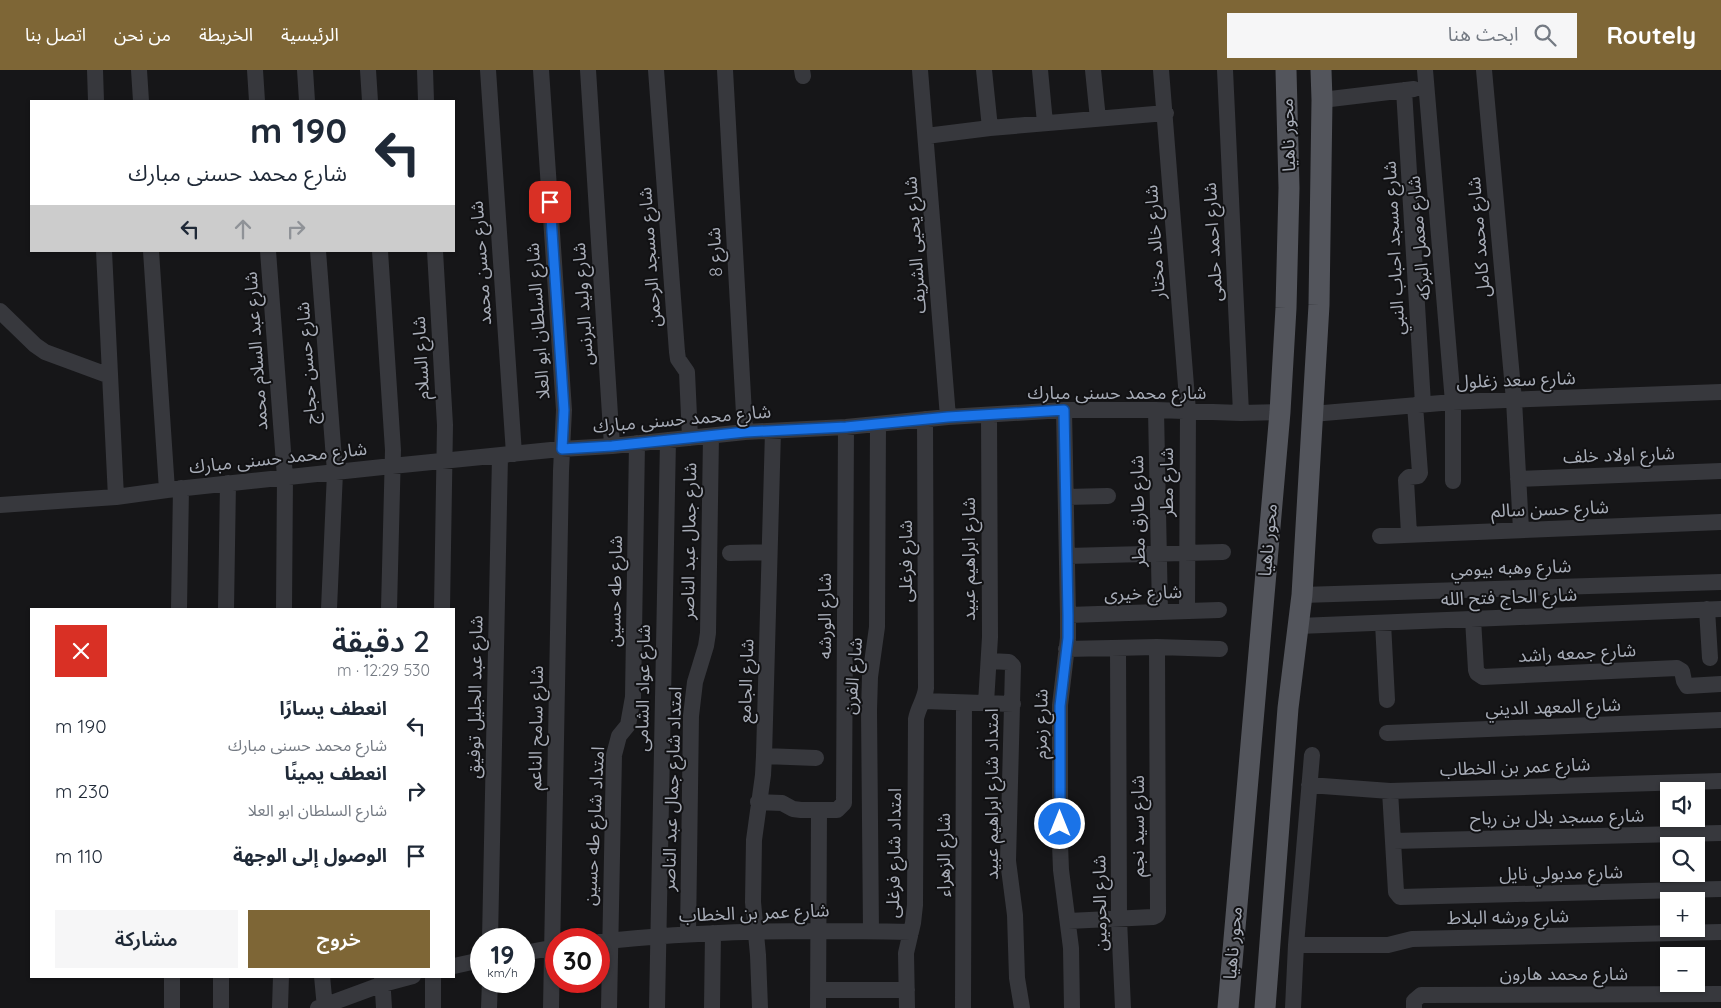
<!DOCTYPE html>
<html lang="ar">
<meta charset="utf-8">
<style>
:root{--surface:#fff;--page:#f6f6f7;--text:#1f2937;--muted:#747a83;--accent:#7e6636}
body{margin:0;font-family:Quicksand,"Noto Sans Arabic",sans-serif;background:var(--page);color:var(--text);direction:rtl;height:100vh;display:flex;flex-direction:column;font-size:19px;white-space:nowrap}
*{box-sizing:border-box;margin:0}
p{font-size:16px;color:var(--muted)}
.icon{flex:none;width:28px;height:28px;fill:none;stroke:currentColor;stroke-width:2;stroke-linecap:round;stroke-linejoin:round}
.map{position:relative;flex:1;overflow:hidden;direction:ltr}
.details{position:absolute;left:30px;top:538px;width:425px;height:370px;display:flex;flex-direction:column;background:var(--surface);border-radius:0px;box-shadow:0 1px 4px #0004;direction:rtl}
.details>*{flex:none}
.hud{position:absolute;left:30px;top:30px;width:425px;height:152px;border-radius:0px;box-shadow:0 1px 4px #0004;direction:rtl;background:#fff;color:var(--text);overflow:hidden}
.fabs{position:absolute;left:1660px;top:712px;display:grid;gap:10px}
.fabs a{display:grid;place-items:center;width:45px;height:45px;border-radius:0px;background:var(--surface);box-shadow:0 1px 4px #0004;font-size:25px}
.speed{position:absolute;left:470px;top:858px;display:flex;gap:10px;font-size:25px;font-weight:700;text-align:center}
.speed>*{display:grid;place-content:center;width:65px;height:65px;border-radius:50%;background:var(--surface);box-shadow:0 1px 4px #0004;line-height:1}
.speed small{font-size:12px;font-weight:400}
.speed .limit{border:8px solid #d22;background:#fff;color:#111}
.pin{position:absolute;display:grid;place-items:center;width:42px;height:42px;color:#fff;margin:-21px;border-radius:10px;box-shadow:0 2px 8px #0006}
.me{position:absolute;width:55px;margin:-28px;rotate:0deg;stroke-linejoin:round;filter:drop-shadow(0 0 4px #0008)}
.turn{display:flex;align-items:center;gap:18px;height:105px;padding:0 25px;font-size:22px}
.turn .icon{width:65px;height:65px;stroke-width:2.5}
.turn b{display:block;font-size:35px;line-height:42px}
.lanes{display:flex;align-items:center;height:48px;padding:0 25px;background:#0003;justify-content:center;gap:25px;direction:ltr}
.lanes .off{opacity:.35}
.round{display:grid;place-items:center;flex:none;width:52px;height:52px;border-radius:0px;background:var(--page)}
.summary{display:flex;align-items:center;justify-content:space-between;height:85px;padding:0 25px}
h1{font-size:30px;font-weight:600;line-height:38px}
.primary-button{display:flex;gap:10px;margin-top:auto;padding:10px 25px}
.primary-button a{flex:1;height:58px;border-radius:0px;background:var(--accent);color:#fff;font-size:20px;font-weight:600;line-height:58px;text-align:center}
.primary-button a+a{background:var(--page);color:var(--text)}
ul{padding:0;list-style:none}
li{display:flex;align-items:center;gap:15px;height:65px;padding:0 25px}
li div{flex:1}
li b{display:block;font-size:19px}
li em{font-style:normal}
header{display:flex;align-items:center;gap:30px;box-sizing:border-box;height:70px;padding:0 25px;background:var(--accent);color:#fff}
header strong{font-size:24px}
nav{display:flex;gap:28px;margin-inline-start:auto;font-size:18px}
.search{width:350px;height:45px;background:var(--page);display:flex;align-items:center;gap:12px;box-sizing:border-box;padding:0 18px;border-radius:0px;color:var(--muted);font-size:19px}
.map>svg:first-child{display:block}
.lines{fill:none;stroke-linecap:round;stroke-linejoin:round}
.minor{stroke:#37383d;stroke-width:16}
.major{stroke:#53555c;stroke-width:21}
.route-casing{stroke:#114b97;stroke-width:12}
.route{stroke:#1a73e8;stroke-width:9}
.labels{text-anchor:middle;stroke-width:4;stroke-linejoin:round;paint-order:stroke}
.street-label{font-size:18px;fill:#a8adb8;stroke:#111113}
</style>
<header>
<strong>Routely</strong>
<div class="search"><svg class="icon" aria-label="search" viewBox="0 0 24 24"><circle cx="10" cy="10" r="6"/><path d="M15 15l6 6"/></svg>ابحث هنا</div>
<nav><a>الرئيسية</a><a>الخريطة</a><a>من نحن</a><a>اتصل بنا</a></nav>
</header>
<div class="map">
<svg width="1721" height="938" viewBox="0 0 1721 938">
<rect width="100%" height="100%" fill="#161618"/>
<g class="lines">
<!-- minor -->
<path class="minor" d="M95,0L96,31
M139,0L141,31
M255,0L257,31
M305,0L307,31
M368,0L370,31
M425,0L426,31
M488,0L514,384
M541,0L564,340L561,401L551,938
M588,0L612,376
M656,0L677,282L678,289L687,302L690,368
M725,0L745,362
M802,0L803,6
M920,0L948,347
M984,0L990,58
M1040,0L1045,53
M1093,0L1098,49
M1161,0L1188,341L1187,541
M1225,0L1241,343
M1425,0L1453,332V411
M1484,0L1514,330L1521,460
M1404,20L1423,334
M1322,30L1414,19
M926,66L990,58L1166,43
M104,181L116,427
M151,181L167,420
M268,181L285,407L284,539
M318,181L335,402L329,539
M380,181L393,380L389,539
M435,181L445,355L442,539
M0,241L35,275L45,282L110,306
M1064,340L1068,545V568L1060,635V774L1061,800L1071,878L1072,938
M1156,340L1160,542
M1312,344L1453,332L1721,322
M1518,409L1721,401
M1066,427L1108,426
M0,435L116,427L167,420L392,396L561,379L612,376L745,362L846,357L948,347L1064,340H1156L1241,343L1280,342
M1409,464L1406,410L1409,407L1418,406L1420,403L1415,335
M1380,466L1721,452
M730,483L769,482
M1067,486L1223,482
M1302,525L1721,512
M179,539L181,418
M226,539L228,413
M1707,539L1710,588
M1068,545L1219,540
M1473,549L1476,600L1477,603L1483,607L1677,598L1682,601L1684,611L1687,616L1721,614
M1383,553L1387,630
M1299,556L1721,539
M1118,578L1119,849L1123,938
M1066,579L1157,577L1220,579
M989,591L1009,592L1013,596L1008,791L1015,845L1017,908L1022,938
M924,631L1013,634
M986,633L990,567L989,345
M1387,663L1721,650
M764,686L816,688
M1309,715L1390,721L1721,711
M1390,721L1396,822L1400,827L1721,819
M758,732L782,733L793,739L801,740H837L844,733L846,357
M1393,771L1721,763
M1068,851L1153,847L1157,845L1158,842L1157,577
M871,861L869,640L870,607L877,557L878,354
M688,864L691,646L695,612L706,576L708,563L711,366
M490,869L500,386
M599,872C703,860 807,860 911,862
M1296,875H1388L1412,869L1721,862
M524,883L556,877
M454,896L481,890
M322,906L325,938
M382,906L384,938
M818,920H907
M172,938V906
M221,938V906
M280,938L281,906
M318,938L383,914L413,906
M433,938V906
M489,938L490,911
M609,938L614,685L619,666L628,655L633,627L637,373
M657,938L668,370
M712,938L713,863
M760,938L758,885L753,832L754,770L763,705L764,686L773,361
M818,938L819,740
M907,938L906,883L913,853L915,835L916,649C918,637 925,630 926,618L925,349
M963,938L964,633
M1293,938L1296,875L1312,685
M1414,938V931L1421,925L1721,924"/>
<!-- major -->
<path class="major" d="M1228,938L1280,342L1286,238L1289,118L1286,0
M1265,938L1288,638L1302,525L1319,235L1322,30L1321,0"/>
</g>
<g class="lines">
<defs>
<path id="route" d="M550,132L564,340L562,379L612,376L745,362L846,357L948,347L1064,340L1068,545V568L1060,636V754"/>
</defs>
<!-- route casing -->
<use href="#route" class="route-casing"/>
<!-- route -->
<use href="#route" class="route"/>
</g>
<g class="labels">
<!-- street labels -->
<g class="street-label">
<text transform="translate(1288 65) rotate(-92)" y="6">محور ناهيا</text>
<text transform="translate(1479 167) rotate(-95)" y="6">شارع محمد كامل</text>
<text transform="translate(1419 168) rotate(-95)" y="6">شارع معمل البركه</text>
<text transform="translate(1155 172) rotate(-94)" y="6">شارع خالد مختار</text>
<text transform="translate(1213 172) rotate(-93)" y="6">شارع احمد حلمى</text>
<text transform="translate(915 175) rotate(-94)" y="6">شارع يحيى الشريف</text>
<text transform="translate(1394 178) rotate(-93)" y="6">شارع مسجد احباب النبي</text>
<text transform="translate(715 182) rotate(-93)" y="6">شارع 8</text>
<text transform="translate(650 187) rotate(-94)" y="6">شارع مسجد الرحمن</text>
<text transform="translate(481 193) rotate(-94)" y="6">شارع حسن محمد</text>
<text transform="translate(583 234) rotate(-94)" y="6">شارع وليد البرنس</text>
<text transform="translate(538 251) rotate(-94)" y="6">شارع السلطان ابو العلا</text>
<text transform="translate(256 281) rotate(-94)" y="6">شارع عبد السلام محمد</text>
<text transform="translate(421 288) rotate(-93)" y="6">شارع السلام</text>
<text transform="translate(307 293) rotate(-94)" y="6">شارع حسن حجاج</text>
<text transform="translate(1516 310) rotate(-2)" y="6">شارع سعد زغلول</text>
<text x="1117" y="329">شارع محمد حسنى مبارك</text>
<text transform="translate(682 349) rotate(-5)" y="6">شارع محمد حسنى مبارك</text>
<text transform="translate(1619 385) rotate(-2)" y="6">شارع اولاد خلف</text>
<text transform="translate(278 388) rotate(-6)" y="6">شارع محمد حسنى مبارك</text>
<text transform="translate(1167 412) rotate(-90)" y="6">شارع مطر</text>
<text transform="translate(1550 439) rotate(-2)" y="6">شارع حسن سالم</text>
<text transform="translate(1138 441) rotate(-91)" y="6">شارع طارق مطر</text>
<text transform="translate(1268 470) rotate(-85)" y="6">محور ناهيا</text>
<text transform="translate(689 471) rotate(-89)" y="6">شارع جمال عبد الناصر</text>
<text transform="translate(969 489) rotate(-90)" y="6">شارع ابراهيم عبيد</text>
<text transform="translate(906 491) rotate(-90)" y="6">شارع فرغلى</text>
<text transform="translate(1511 498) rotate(-2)" y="6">شارع وهبه بيومي</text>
<text transform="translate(615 521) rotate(-89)" y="6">شارع طه حسين</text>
<text transform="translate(1143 523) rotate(-2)" y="6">شارع خيرى</text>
<text transform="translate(1509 527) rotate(-2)" y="6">شارع الحاج فتح الله</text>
<text transform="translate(825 546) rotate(-90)" y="6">شارع الورشه</text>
<text transform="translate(1577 583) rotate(-3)" y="6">شارع جمعه راشد</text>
<text transform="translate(853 606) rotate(-85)" y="6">شارع الفرن</text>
<text transform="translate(746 611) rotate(-88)" y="6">شارع الجامع</text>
<text transform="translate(643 618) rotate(-89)" y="6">شارع عواد الشامى</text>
<text transform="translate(475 627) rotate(-89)" y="6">شارع عبد الجليل توفيق</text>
<text transform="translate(1553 637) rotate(-2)" y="6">شارع المعهد الديني</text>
<text transform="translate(1041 654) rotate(-89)" y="6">شارع زمزم</text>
<text transform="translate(536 658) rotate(-89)" y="6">شارع سامح الناعم</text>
<text transform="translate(1515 697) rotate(-2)" y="6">شارع عمر بن الخطاب</text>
<text transform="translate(672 719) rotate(-88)" y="6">امتداد شارع جمال عبد الناصر</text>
<text transform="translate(992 724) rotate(-90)" y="6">امتداد شارع ابراهيم عبيد</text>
<text transform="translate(1557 747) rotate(-1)" y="6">شارع مسجد بلال بن رباح</text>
<text transform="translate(594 756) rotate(-87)" y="6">امتداد شارع طه حسين</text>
<text transform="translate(1138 756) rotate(-90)" y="6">شارع سيد نجم</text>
<text transform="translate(894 783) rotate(-89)" y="6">امتداد شارع فرغلى</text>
<text transform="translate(944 785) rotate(-90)" y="6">شارع الزهراء</text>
<text transform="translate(1561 803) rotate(-1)" y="6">شارع مدبولي نايل</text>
<text transform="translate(1100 833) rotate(-91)" y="6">شارع الحرمين</text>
<text transform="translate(754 843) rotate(-2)" y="6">شارع عمر بن الخطاب</text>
<text transform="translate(1508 847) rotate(-1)" y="6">شارع ورشه البلاط</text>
<text transform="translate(1233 873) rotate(-85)" y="6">محور ناهيا</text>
<text x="1564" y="910">شارع محمد هارون</text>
</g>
</g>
</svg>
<div class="fabs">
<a><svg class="icon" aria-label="sound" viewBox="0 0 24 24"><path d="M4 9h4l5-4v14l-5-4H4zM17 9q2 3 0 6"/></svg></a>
<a><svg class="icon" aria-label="search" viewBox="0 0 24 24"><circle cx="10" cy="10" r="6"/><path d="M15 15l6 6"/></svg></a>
<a>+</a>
<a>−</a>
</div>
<div class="speed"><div>19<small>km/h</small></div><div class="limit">30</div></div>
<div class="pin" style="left:550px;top:132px;background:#d93025"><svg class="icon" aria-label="arrive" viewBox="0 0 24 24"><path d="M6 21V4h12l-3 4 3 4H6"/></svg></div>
<svg class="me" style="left:1060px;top:754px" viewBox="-20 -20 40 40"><circle r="17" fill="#1a73e8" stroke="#fff" stroke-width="3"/><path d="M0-11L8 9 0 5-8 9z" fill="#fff"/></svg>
<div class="hud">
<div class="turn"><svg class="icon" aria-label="left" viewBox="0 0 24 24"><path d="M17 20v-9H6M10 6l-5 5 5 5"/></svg><div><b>190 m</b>شارع محمد حسنى مبارك</div></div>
<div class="lanes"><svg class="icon" aria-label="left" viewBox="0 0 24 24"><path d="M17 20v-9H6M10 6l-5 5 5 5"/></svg><svg class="icon off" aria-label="ahead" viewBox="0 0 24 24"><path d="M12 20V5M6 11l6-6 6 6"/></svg><svg class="icon off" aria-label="right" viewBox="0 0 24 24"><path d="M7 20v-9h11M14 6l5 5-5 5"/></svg></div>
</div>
<section class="details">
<div class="summary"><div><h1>2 دقيقة</h1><p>530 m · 12:29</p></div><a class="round" style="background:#d93025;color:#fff"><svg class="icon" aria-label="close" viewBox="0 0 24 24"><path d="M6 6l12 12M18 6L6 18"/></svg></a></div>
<ul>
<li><svg class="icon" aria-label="left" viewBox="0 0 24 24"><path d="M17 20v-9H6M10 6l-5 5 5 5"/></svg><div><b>انعطف يسارًا</b><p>شارع محمد حسنى مبارك</p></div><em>190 m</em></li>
<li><svg class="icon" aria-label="right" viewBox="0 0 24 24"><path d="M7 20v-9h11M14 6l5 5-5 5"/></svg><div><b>انعطف يمينًا</b><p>شارع السلطان ابو العلا</p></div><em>230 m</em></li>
<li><svg class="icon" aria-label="arrive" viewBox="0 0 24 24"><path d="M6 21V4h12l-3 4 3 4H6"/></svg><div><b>الوصول إلى الوجهة</b></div><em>110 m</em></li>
</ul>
<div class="primary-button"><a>خروج</a><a>مشاركة</a></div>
</section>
</div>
